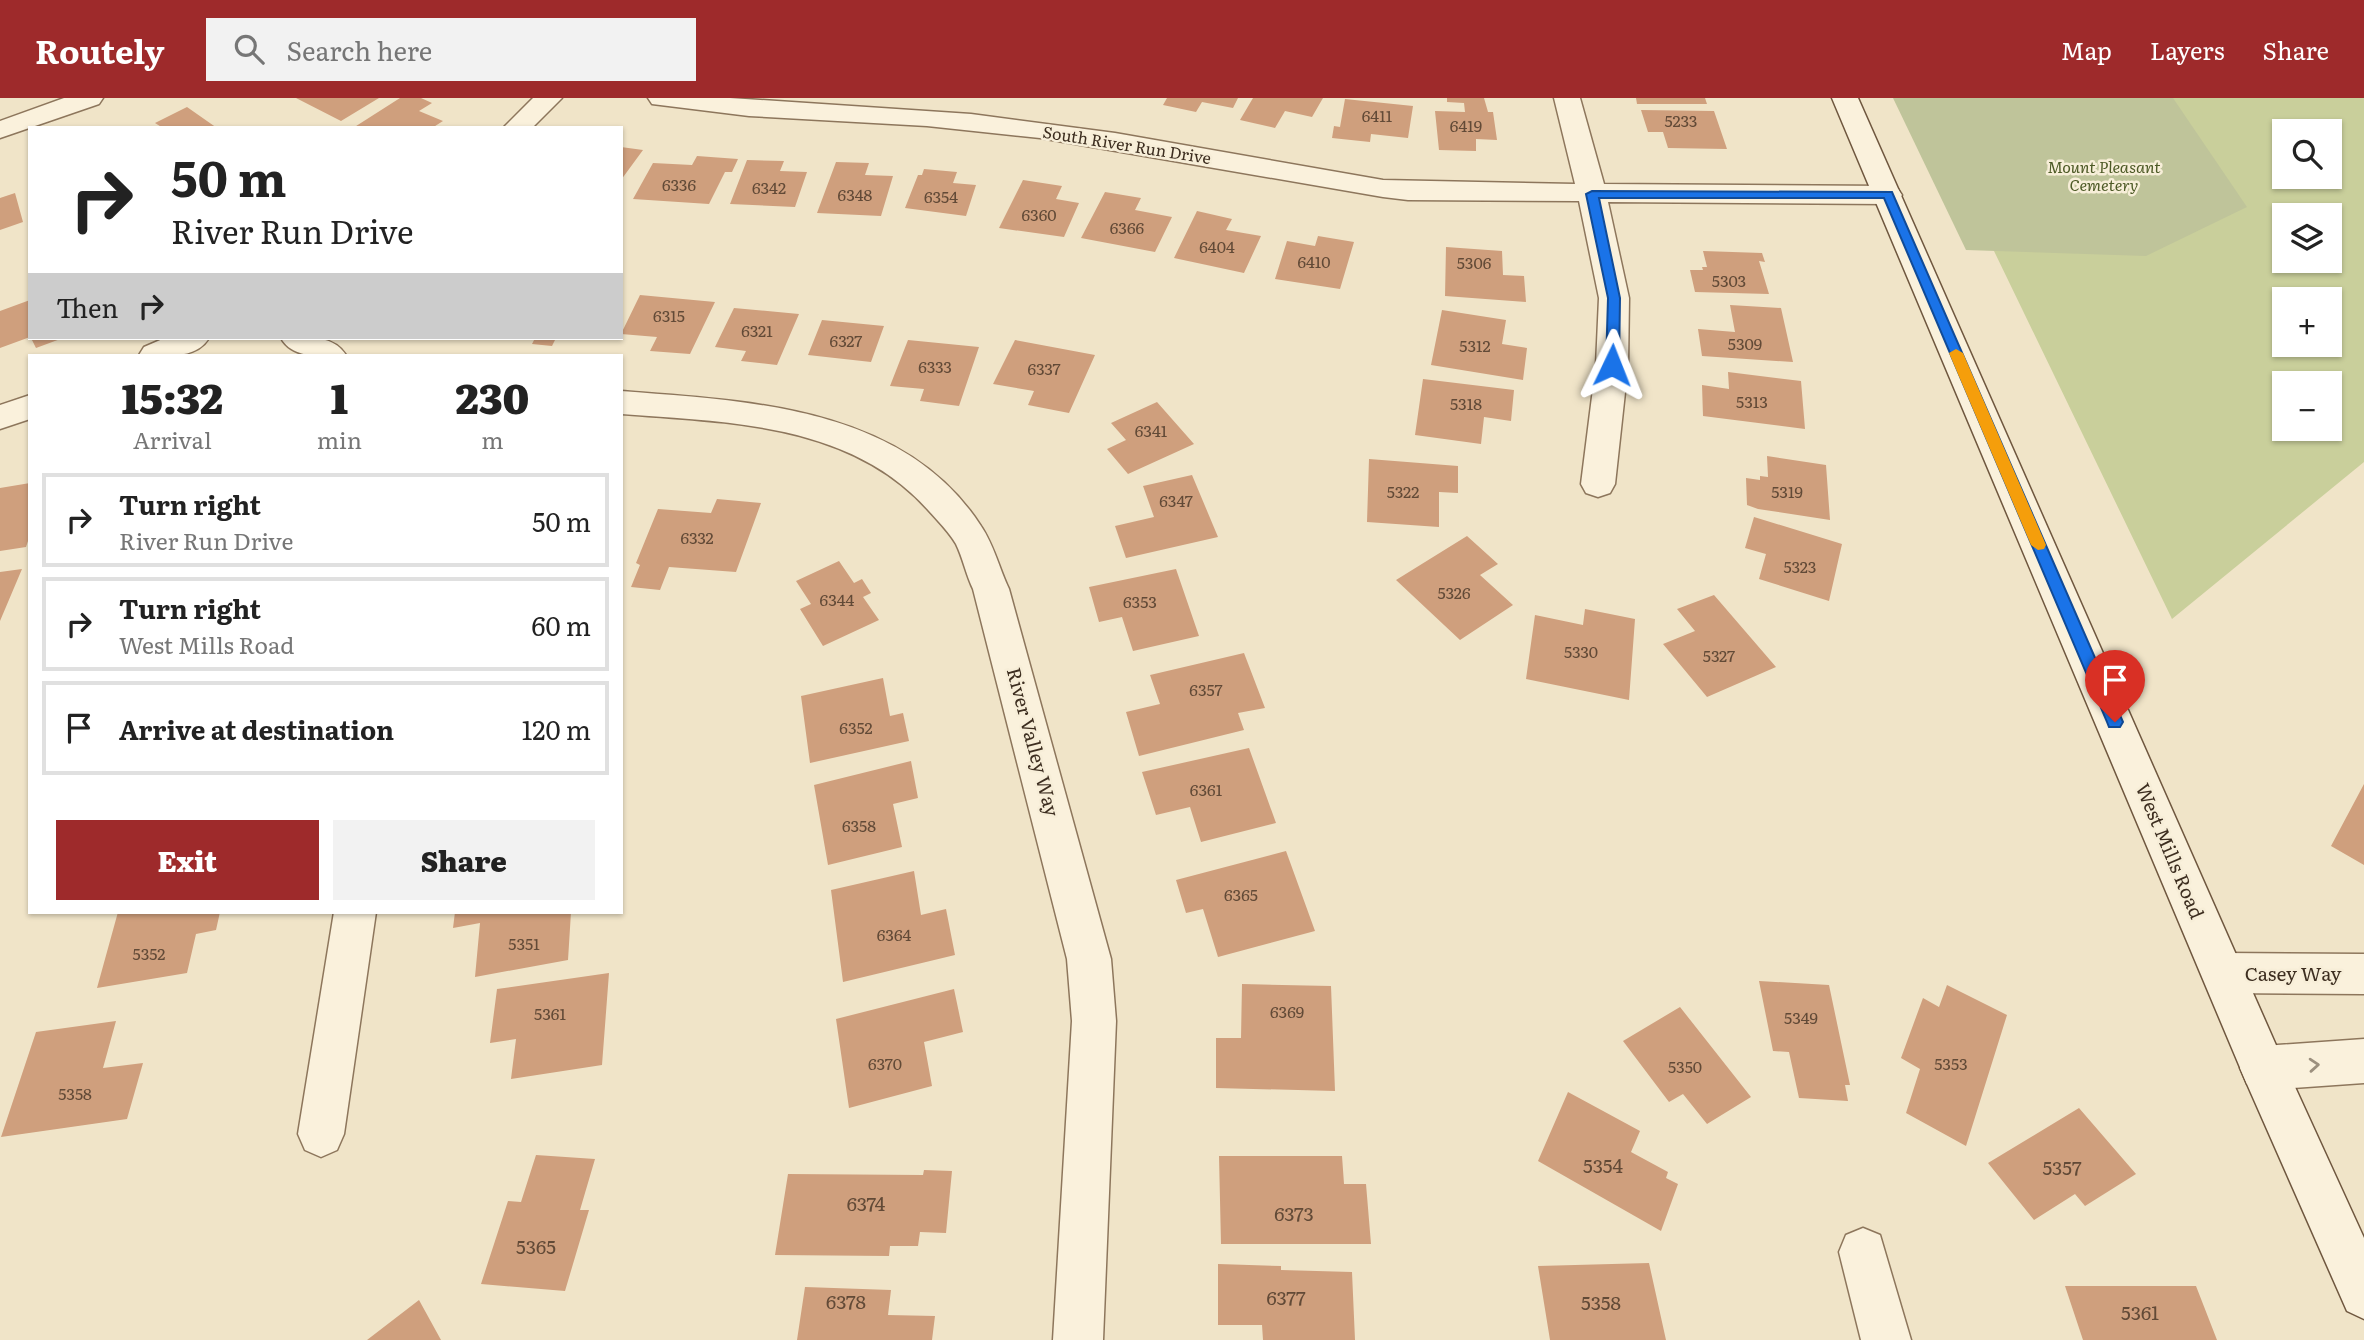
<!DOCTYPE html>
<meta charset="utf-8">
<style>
:root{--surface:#fff;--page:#f2f2f2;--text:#222;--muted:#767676;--line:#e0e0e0;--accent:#9e2a2b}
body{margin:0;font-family:Literata,serif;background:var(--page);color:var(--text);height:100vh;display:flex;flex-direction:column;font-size:26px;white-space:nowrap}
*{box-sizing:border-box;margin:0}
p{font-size:23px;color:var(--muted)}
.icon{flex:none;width:38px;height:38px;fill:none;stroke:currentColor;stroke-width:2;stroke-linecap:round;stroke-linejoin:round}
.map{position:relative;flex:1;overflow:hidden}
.drawer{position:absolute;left:28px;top:256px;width:595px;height:560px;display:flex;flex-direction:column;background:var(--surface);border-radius:0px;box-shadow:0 2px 5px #0004}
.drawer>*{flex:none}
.top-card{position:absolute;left:28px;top:28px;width:595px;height:214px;border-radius:0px;box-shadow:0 2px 5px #0004;background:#fff;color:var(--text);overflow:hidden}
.tools{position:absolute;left:2272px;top:21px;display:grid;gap:14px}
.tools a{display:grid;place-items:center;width:70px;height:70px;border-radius:0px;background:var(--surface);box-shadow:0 2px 5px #0004;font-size:35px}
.pin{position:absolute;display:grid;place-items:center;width:60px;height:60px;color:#fff;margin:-72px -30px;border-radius:50% 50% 50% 0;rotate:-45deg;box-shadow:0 0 7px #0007}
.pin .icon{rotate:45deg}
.me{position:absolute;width:77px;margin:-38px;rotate:2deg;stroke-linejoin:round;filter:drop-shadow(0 0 5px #0008)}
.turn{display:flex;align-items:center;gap:24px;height:147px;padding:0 28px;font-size:32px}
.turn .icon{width:91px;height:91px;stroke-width:2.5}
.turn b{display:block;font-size:49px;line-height:60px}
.then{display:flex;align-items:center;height:66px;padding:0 28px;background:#0003;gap:14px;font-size:26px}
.eta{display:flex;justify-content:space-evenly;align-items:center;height:119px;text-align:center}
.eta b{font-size:42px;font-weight:800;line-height:49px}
.button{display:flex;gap:14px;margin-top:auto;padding:14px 28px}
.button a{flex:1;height:80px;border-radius:0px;background:var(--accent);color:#fff;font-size:28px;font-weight:800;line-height:80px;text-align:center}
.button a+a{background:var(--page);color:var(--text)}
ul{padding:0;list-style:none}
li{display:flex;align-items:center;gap:21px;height:94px;margin:0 14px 10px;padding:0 14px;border:4px solid var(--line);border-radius:0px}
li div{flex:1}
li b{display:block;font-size:26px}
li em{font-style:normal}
header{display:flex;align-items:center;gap:42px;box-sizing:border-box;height:98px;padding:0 35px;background:var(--accent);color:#fff}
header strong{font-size:33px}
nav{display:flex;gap:38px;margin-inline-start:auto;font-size:24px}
.search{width:490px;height:63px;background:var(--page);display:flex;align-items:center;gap:18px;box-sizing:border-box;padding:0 24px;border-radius:0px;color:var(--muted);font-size:26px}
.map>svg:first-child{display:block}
.green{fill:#c9cf9b;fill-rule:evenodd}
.cemetery{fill:#bfc49a}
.building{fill:#cf9f7d}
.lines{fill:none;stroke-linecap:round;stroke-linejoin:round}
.street-casing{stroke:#8d765c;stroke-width:3}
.secondary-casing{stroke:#6f573f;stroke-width:3}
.street{fill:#faf1dc;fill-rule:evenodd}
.secondary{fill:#faf1dc;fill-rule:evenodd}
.oneway{stroke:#9c907e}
.route{fill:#1a73e8;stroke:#114b97;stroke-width:2}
.slow{fill:#f59e0b}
.labels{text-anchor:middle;stroke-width:5;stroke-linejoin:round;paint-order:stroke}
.number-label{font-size:16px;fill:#624a37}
.far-street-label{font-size:16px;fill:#3d2e20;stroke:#f7eed8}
.far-park-label{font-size:16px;font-style:italic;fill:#4d5a26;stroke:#f7eed8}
.street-label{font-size:19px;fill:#3d2e20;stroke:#f7eed8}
.near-number-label{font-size:19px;fill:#624a37}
</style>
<header>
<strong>Routely</strong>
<div class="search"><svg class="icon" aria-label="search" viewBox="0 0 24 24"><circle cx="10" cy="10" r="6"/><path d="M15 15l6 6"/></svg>Search here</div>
<nav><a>Map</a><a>Layers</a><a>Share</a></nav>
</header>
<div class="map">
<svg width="2364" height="1242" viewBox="0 0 2364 1242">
<rect width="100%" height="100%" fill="#f0e4c8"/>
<!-- green -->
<path class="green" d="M1920,0H2364V364L2172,521ZM2284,33H2329V79H2284ZM2284,117H2329V163H2284ZM2284,201H2329V247H2284ZM2284,285H2329V331H2284Z"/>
<!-- cemetery -->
<path class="cemetery" d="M1893,0H2173L2247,109L2146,158L1966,152Z"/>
<!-- building -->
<path class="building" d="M296,0H379L341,23Z
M400,0H421L432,5L419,13L443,23L432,30H353Z
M1167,0H1238L1233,10L1202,4L1196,14L1163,7Z
M1253,0H1323L1312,19L1285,13L1275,30L1240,22Z
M1447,0H1484L1488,14H1493L1497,42L1476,41V53L1439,52L1435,13L1465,14L1464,5L1447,4Z
M1636,0H1705L1707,6H1637Z
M1345,1L1413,8L1408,40L1371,36L1370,44L1332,40L1334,28L1340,29Z
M187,9L217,30H163L155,25Z
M1641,12L1714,13L1727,51L1668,50L1663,34H1648Z
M621,49L643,52L621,82Z
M697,58L738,61L732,74H725L709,106L633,101L653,65L692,67Z
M747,62L784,63L780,73L807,74L795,109L730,106Z
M836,64L869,65L865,77L893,78L881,118L817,115Z
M924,71L957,74L953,85L976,87L966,118L905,110L918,77H922Z
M1023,82L1062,88L1056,101L1079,105L1064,139L999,130Z
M1105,94L1141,100L1135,112L1172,119L1155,154L1081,140Z
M15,95L23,124L0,132V100Z
M1197,113L1232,121L1226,132L1261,138L1244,175L1174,160Z
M1318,138L1354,144L1340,191L1275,181L1287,143L1315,148Z
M1446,149L1502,153L1503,177L1524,178L1526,204L1445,198Z
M1703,153L1762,155L1765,164L1759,163L1769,196L1695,194L1690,172H1703L1702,169H1707Z
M640,197L715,204L690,256L650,253L657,239L621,236Z
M30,202V239L0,250V213Z
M1730,207L1781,210L1793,264L1702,258L1698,231L1735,234Z
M734,210L799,216L777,267L741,263L746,253L715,249Z
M1442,212L1506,222L1502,246L1527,250L1523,282L1431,267Z
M822,222L884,228L871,264L808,257Z
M31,240H63L36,250Z
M535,240H556L552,248L532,246Z
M908,242L979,249L959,308L920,303L924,291L890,288Z
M1015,242L1095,257L1069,315L1028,307L1034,293L993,286Z
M1728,274L1801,283L1805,331L1703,318L1702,287L1729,291Z
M1423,281L1514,292L1511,323L1484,319L1481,346L1415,337Z
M1157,304L1194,346L1128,376L1107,351L1126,342L1111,325Z
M1767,358L1826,367L1830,422L1758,411L1747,407L1746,380L1760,382V378L1768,379Z
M1369,361L1458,368V395L1439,394V429L1367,424Z
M1192,377L1218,439L1126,460L1115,428L1154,419L1143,388Z
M30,385V437L26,449L0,453V390Z
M717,401L761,405L736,474L669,469L660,492L631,489L640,467L636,465L658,411L711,415Z
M1754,419L1842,446L1829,503L1759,481L1766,456L1745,450Z
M1467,438L1498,466L1480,477L1513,507L1460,542L1396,482Z
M839,463L854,485L862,481L871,495L863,499L879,522L823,548L800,511L811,506L796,483Z
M22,471L0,523V474Z
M1176,471L1199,538L1133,553L1122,519L1099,524L1089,489Z
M1714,497L1776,569L1707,599L1663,546L1695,533L1677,511Z
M1585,511L1635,521L1629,602L1526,581L1535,517L1583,527Z
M1244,555L1265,610L1238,615L1244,632L1139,658L1126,614L1160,606L1150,577Z
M883,580L890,618L903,615L909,643L810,665L801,598Z
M1249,650L1276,725L1201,744L1190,709L1156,717L1142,674Z
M911,663L918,700L893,706L902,749L828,767L814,687Z
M2364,686V767L2331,748Z
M1286,753L1315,833L1218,859L1203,811L1186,815L1176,782Z
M914,773L921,817L946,811L955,857L843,884L831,792Z
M118,814H220L216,832L196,836L187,875L97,890Z
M455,814H571L568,862L475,879L480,825L453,830Z
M609,875L602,967L511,981L516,941L490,945L497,891Z
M1759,883L1829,887L1850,987H1845L1848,1003L1799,1000L1789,954L1773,953Z
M1242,886L1331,888L1335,993L1216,990V940H1241Z
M1947,887L2007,917L1966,1048L1906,1015L1920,971L1901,960L1923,900L1939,909Z
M954,891L963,934L924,944L932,988L849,1010L836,921Z
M1680,909L1751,999L1707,1026L1683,996L1669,1004L1623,943Z
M116,923L103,970L143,965L127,1021L1,1039L36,934Z
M1568,994L1640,1033L1631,1054L1668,1074L1666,1080L1678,1086L1661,1133L1538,1063Z
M2079,1010L2136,1076L2085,1108L2075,1096L2034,1122L1988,1065Z
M536,1057L595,1061L580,1112H589L565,1193L481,1186L508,1103L521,1104Z
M1219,1058H1342L1344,1086H1366L1371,1146H1221Z
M924,1072L952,1073L946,1135L920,1134L918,1148H890L889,1158L775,1157L788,1076L923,1077Z
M1649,1165L1666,1242H1550L1538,1168Z
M1218,1166L1281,1168V1172L1352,1174L1355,1242H1263L1262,1227H1218Z
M2065,1188H2196L2217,1242H2083Z
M805,1189L891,1192L888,1217L935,1218L932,1242H797Z
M419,1202L441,1242H367Z"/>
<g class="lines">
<defs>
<path id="street" d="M64,0H103L99,6L0,40V23Z
M533,0H562L532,30H503Z
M648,0H730L971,16L1115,35L1383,82L1575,86L1554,0H1580L1604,86L1888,88L1898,91L1902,97L1898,103L1888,106L1608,104L1629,200L1628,267L1615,386L1610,395L1598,399L1586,395L1581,386L1596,267L1599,200L1579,103L1408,102L1383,99L1040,40L927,28L749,18L652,6Z
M165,240H209C195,263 162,257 139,257L144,249Z
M281,240C303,240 332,235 346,257C324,258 293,262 281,240Z
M621,293C748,303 904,308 981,428C994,447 999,470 1009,491L1111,861L1116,923L1103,1242H1053L1072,923L1067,861L973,491C966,477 963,460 956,446C949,434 938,423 929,413C852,325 728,324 621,316Z
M30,297V321L0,331V307Z
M334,814H376L344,1036L337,1052L321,1059L305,1052L298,1036Z
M2223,855L2364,856V896L2223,895L2208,889L2201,875L2208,861Z
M2364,941V985L2263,992L2247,986L2240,970L2247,954L2263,948Z
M1863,1130L1880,1137L1911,1242H1861L1839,1154L1846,1137Z"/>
<path id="secondary" d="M1832,0H1858L2279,954L2364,1140V1221L2347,1213L2247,986Z"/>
</defs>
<!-- street casing -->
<use href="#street" class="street-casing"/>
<!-- secondary casing -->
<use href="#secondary" class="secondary-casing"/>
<!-- street -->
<use href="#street" class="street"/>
<!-- secondary -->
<use href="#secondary" class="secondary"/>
</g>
<!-- one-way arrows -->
<defs><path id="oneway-chevron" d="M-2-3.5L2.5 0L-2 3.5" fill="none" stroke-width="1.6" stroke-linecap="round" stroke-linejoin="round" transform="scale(1.75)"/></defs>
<use class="oneway" href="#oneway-chevron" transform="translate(2314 967) rotate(-4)"/>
<!-- route -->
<path class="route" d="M1592,93L1892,94L2123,624L2120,629H2109L2107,624L1884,100H1599L1620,200L1619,267L1612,272L1606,267L1608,200L1586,96Z"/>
<!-- slow -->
<path class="slow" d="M1956,251L1963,255L2046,447L2044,451L2038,452L2031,447L1949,255Z"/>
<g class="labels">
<!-- number labels -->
<g class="number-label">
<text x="1377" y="24">6411</text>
<text x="1681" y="29">5233</text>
<text x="1466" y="34">6419</text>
<text x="679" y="93">6336</text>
<text x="769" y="96">6342</text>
<text x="855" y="103">6348</text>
<text x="941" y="105">6354</text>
<text x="1039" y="123">6360</text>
<text x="1127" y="136">6366</text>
<text x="1217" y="155">6404</text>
<text x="1314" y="170">6410</text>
<text x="1474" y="171">5306</text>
<text x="1729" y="189">5303</text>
<text x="669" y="224">6315</text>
<text x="757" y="239">6321</text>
<text x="846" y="249">6327</text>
<text x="1745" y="252">5309</text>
<text x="1475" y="254">5312</text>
<text x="935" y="275">6333</text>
<text x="1044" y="277">6337</text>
<text x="1752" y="310">5313</text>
<text x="1466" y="312">5318</text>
<text x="1151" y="339">6341</text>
<text x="1403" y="400">5322</text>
<text x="1787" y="400">5319</text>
<text x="1176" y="409">6347</text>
<text x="697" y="446">6332</text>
<text x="1800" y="475">5323</text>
<text x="1454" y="501">5326</text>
<text x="837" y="508">6344</text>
<text x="1140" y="510">6353</text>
<text x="1581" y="560">5330</text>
<text x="1719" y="564">5327</text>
<text x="1206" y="598">6357</text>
<text x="856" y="636">6352</text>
<text x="1206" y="698">6361</text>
<text x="859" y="734">6358</text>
<text x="1241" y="803">6365</text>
<text x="894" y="843">6364</text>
<text x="524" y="852">5351</text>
<text x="149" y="862">5352</text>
<text x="1287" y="920">6369</text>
<text x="550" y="922">5361</text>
<text x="1801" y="926">5349</text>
<text x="885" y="972">6370</text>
<text x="1951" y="972">5353</text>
<text x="1685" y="975">5350</text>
<text x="75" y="1002">5358</text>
</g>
<!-- far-street labels -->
<g class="far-street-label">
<text transform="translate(1127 47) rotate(9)" y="6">South River Run Drive</text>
</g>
<!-- far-park labels -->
<g class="far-park-label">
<text x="2104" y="75">Mount Pleasant<tspan x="2104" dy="18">Cemetery</tspan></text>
</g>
<!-- street labels -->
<g class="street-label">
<text transform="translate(1033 644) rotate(75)" y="7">River Valley Way</text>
<text transform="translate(2170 753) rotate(67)" y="7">West Mills Road</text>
<text x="2293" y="883">Casey Way</text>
</g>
<!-- near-number labels -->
<g class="near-number-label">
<text x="1603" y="1075">5354</text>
<text x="2062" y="1077">5357</text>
<text x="866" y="1113">6374</text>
<text x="1294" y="1123">6373</text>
<text x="536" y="1156">5365</text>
<text x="1286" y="1207">6377</text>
<text x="846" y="1211">6378</text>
<text x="1601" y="1212">5358</text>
<text x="2140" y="1222">5361</text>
</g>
</g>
</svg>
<div class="tools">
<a><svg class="icon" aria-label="search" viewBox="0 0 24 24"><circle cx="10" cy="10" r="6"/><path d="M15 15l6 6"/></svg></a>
<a><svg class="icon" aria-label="layers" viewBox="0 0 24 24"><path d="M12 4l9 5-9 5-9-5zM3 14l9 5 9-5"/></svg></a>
<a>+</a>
<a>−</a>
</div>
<div class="pin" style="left:2115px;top:624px;background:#d93025"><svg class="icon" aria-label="arrive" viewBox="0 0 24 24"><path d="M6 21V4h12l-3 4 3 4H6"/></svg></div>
<svg class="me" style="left:1612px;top:267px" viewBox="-20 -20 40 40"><path d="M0-17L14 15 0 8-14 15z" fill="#1a73e8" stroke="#fff" stroke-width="4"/></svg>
<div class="top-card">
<div class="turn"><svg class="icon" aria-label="right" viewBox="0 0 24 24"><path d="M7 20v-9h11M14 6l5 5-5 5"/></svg><div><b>50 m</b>River Run Drive</div></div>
<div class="then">Then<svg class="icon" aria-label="right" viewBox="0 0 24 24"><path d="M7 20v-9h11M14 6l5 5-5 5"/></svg></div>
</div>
<section class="drawer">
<div class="eta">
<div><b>15:32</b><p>Arrival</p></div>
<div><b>1</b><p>min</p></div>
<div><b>230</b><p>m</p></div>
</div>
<ul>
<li><svg class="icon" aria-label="right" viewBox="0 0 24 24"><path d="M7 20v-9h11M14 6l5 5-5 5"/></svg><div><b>Turn right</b><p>River Run Drive</p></div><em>50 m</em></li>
<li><svg class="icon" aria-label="right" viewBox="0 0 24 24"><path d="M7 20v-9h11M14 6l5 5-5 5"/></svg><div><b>Turn right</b><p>West Mills Road</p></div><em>60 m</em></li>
<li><svg class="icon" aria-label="arrive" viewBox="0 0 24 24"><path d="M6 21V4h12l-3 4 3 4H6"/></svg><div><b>Arrive at destination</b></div><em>120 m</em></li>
</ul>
<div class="button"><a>Exit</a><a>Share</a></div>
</section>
</div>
